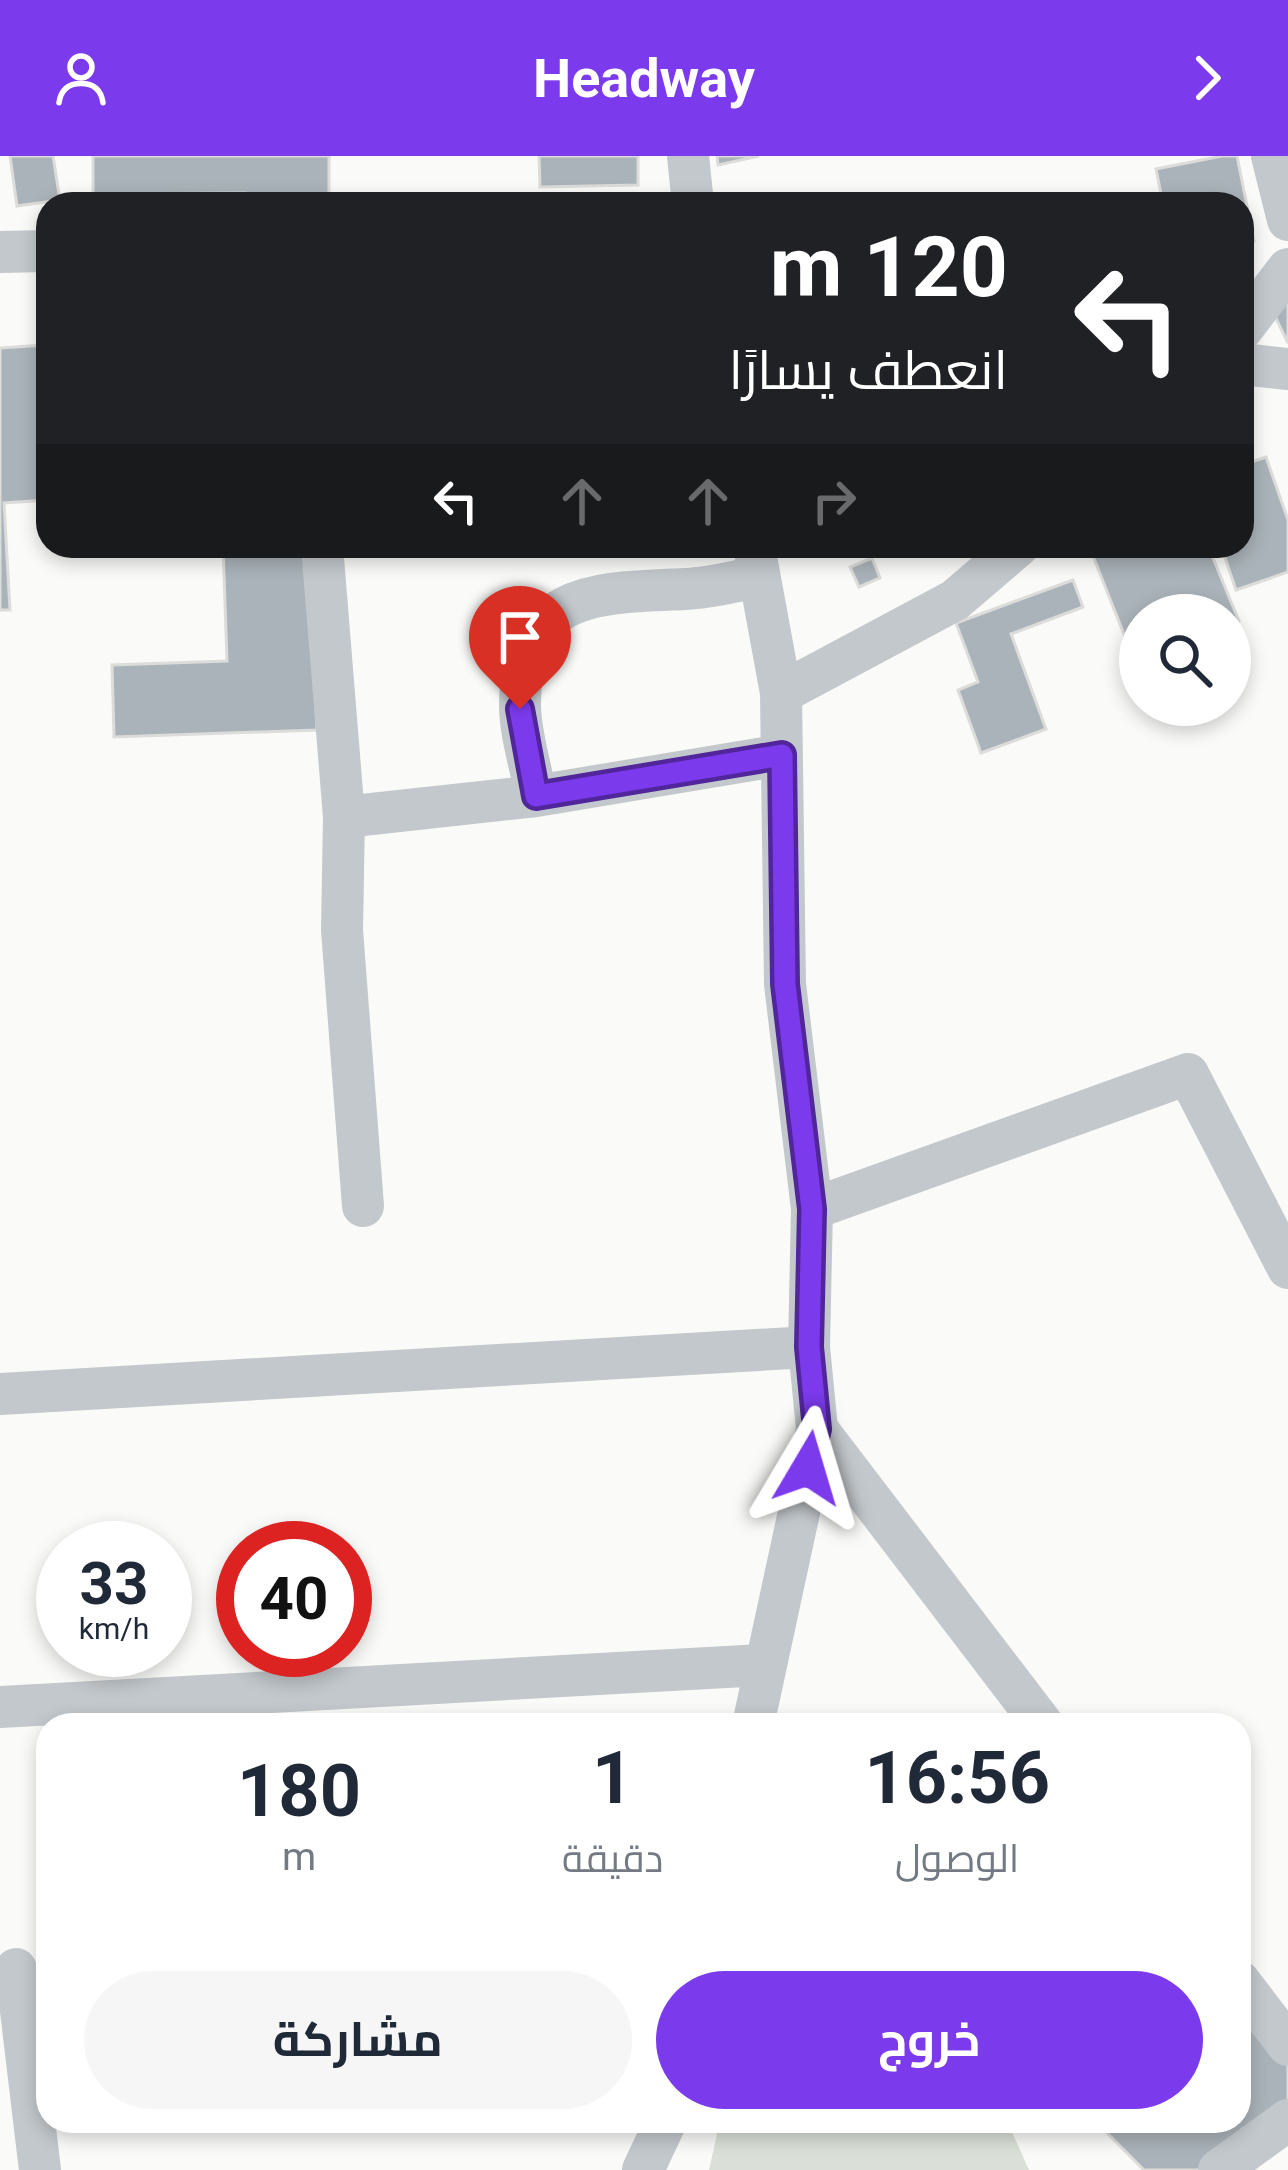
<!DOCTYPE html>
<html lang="ar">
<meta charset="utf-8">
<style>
:root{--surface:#fff;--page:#f6f6f7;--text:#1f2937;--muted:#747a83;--accent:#7c3aed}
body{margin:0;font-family:Roboto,Cairo,sans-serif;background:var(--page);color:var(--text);direction:rtl;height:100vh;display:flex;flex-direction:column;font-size:45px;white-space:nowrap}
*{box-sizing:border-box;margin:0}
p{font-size:39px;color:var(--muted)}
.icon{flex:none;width:66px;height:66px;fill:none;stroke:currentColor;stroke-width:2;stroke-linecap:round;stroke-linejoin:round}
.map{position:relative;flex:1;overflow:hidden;direction:ltr}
.panel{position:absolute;left:36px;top:1557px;width:1215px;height:420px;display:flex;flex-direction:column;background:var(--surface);border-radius:36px;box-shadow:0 6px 18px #0003;direction:rtl}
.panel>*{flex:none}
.guide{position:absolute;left:36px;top:36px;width:1218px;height:366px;border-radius:36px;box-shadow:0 6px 18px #0003;direction:rtl;background:#202124;color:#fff;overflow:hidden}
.buttons{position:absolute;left:1119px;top:438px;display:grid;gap:24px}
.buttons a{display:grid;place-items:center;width:132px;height:132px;border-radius:50%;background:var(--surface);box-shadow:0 6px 18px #0003;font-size:60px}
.speed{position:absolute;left:36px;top:1365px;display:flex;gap:24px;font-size:60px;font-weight:700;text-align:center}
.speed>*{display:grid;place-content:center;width:156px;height:156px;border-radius:50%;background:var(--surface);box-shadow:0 6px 18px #0003;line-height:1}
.speed small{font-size:30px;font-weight:400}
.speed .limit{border:18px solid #d22;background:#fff;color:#111}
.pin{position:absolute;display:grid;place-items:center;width:102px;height:102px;color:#fff;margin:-123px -51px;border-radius:50% 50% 50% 0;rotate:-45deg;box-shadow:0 0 12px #0007}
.pin .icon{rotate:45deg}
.me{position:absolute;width:132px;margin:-66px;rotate:7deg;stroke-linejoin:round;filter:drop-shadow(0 0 9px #0008)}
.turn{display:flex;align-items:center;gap:42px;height:252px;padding:0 48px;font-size:54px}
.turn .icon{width:156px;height:156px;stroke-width:2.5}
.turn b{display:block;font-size:84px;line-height:102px}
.lanes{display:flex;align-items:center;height:114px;padding:0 48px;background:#0003;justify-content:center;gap:60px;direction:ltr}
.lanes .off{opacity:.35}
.eta{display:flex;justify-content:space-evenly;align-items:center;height:204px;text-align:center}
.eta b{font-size:72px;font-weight:700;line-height:84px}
.action{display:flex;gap:24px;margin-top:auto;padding:24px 48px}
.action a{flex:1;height:138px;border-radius:72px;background:var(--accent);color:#fff;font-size:48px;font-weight:700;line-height:138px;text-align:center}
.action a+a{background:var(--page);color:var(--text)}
header{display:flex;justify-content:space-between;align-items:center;height:156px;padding:0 48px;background:var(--accent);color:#fff;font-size:54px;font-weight:700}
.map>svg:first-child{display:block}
.green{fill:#dadfd7}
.building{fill:#aab3b9;stroke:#dcdcda;stroke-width:3}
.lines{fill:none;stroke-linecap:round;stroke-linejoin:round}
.minor{stroke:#c3c8cc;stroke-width:42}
.route-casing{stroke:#51269a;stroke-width:30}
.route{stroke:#7c3aed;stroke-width:21}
</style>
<header><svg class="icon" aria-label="forward" viewBox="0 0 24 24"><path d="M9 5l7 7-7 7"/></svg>Headway<svg class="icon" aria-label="person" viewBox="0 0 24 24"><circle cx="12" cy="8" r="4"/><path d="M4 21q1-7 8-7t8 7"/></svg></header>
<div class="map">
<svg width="1288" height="2014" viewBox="0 0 1288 2014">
<rect width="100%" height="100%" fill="#fafaf8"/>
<!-- green -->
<path class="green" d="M720,1965H1007L1029,2014H709Z"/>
<!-- building -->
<path class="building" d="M10,0H53L60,44L17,50Z
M93,0H329V45H246L245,37L93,38Z
M539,0H638V29L540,31Z
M717,0H759L718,9Z
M1222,0H1237L1254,85L1242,87V48H1163L1156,13Z
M1288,131V187L1266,142Z
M48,147V344L4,347L10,454H0V192L44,189L42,148Z
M1266,301L1288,364V416L1236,434L1221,390H1242V309Z
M223,390H310L317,574L114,581L112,509L227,505Z
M1089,390H1208L1239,465L1230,468V459H1140V504L1135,506Z
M872,402L880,422L859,431L850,411Z
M1073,424L1083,451L1011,478L1046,573L981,597L958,534L978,526L956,467Z
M1239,1825L1288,1889V1956L1204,2014H1144L1095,1965H1239Z"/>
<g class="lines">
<!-- minor -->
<path class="minor" d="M688,0L693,48
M1272,0L1288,64
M0,96L48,95
M1242,173L1288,113
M1242,208L1288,213
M322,390L344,661L342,774L363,1050
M781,537L955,444L1018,390
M536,640C531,611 520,578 520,549C521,434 595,437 686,433C711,432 735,425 759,421
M344,661L536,640L782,599
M812,1053L1188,918L1288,1112
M0,1238L809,1191
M817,1273L1043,1569
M0,1551L763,1509
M753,1569L817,1273L809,1191L812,1053L785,828L781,537L754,390
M16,1813L40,2014
M1239,1825L1288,1889
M643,2014L666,1965
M1219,2014L1288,1964"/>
</g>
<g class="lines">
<defs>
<path id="route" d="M520,553L536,640L782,599L785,828L812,1053L809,1191L817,1273L808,1312"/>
</defs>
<!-- route casing -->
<use href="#route" class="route-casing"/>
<!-- route -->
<use href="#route" class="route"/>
</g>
</svg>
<div class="buttons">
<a><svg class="icon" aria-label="search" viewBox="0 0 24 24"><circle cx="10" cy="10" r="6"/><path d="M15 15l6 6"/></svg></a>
</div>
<div class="speed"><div>33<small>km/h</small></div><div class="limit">40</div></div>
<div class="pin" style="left:520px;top:553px;background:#d93025"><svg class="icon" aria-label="arrive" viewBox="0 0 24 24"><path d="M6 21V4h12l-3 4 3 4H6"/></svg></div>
<svg class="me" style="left:808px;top:1312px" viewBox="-20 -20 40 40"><path d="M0-17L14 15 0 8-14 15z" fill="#7c3aed" stroke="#fff" stroke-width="4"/></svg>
<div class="guide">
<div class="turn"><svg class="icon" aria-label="left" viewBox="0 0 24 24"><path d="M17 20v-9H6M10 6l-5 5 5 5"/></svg><div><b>120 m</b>انعطف يسارًا</div></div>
<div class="lanes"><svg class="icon" aria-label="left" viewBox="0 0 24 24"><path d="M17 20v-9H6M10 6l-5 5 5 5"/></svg><svg class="icon off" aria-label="ahead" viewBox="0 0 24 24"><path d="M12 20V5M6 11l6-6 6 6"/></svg><svg class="icon off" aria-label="ahead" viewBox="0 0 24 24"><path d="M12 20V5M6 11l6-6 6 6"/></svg><svg class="icon off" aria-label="right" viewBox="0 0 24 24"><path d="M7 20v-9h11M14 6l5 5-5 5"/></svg></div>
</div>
<section class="panel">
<div class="eta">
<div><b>16:56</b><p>الوصول</p></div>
<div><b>1</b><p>دقيقة</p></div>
<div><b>180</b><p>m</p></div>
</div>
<div class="action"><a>خروج</a><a>مشاركة</a></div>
</section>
</div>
